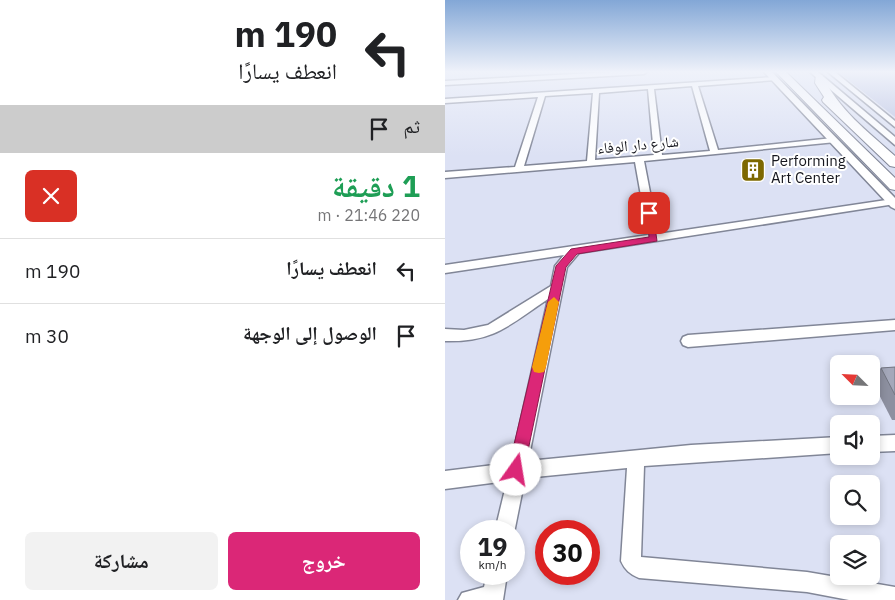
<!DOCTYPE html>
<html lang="ar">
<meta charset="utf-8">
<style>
:root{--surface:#fff;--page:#f2f2f2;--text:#202124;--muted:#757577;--line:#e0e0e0;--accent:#db2777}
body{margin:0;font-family:"IBM Plex Sans","Noto Naskh Arabic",sans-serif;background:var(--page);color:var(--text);direction:rtl;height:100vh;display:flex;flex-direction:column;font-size:19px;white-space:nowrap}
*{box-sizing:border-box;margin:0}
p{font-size:16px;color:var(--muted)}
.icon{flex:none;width:28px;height:28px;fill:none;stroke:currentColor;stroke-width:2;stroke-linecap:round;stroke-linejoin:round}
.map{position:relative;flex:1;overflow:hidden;direction:ltr}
.sheet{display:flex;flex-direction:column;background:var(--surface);width:445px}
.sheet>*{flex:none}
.top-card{background:#fff;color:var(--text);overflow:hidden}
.needle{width:32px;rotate:294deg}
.tools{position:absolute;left:385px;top:355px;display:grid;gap:10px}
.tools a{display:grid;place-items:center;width:50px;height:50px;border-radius:8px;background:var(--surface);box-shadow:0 2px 8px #0003;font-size:25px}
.speed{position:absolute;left:15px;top:520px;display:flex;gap:10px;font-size:25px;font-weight:700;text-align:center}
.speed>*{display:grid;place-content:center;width:65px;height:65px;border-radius:50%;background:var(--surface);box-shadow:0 2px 8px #0003;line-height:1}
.speed small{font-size:12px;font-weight:400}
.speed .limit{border:8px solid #d22;background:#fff;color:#111}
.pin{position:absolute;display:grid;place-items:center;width:42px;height:42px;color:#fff;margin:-21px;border-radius:10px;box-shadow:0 2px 8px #0006}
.me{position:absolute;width:55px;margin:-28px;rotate:13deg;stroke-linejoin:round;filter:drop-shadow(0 0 4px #0008)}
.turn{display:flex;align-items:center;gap:18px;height:105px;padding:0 25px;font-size:22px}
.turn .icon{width:65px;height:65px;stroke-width:2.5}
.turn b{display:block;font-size:35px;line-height:42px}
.then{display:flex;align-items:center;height:48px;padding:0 25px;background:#0003;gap:10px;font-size:19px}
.round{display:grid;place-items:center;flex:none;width:52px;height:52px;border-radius:8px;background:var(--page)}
.overview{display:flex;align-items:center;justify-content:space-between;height:85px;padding:0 25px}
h1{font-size:30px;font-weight:700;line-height:38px;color:#1e9e55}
.cta{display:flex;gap:10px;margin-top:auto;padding:10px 25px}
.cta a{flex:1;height:58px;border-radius:8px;background:var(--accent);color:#fff;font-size:20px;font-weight:700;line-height:58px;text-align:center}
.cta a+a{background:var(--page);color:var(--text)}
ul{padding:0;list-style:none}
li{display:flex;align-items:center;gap:15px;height:65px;padding:0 25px;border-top:1px solid var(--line)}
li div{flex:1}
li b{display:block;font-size:19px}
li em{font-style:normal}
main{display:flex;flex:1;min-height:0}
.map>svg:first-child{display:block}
.green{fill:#bac2e2}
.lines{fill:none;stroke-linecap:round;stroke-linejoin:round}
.minor-casing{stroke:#818697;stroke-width:3}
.tertiary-casing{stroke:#818697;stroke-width:3}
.trunk-casing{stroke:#818697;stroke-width:2}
.minor{fill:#fff;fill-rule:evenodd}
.tertiary{fill:#fff;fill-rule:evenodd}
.trunk{fill:#fff;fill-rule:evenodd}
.wall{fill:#8d90a0}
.building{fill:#a4a8ba;stroke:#737682}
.route{fill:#db2777;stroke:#8e194d}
.slow{fill:#f59e0b}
.labels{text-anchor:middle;stroke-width:4;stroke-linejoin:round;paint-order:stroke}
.far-street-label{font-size:15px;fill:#16171e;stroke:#fff}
.far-poi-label{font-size:15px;fill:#16171e;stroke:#fff;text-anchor:start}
</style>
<main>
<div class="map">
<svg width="450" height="600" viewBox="0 0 450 600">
<rect width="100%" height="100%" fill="#dce1f4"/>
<!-- green -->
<path class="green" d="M393,72H450V117Z"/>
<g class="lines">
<defs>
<path id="minor" d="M167,72H202L199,74L0,85V81Z
M383,72H390L450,121V127Z
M329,77L331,80L253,86L273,150L388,138H391V142L199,161L213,234L448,199L450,200V204L134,253L122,267L83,461L246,445L394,437V453L199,466L196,557L362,572L450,587V600H404L362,592L194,578C185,574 180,570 176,561L182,468L80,478L69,533V531H50L62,481L0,489V471L66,463L103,299C64,325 50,342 0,341V329L19,330L43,325L106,286L110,266L119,255L0,273V265L203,235L190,162L0,178V172L70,167L93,97L0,103V99ZM247,86L265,151L217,155L209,89ZM203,89L209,155L150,160L154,93ZM148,93L142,161L79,166L100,96Z
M450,320V330L243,347L238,345L236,341L238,337L243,335Z
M450,435V451L426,452V436Z
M42,574H62L58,600H13L17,593L39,587Z"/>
<path id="tertiary" d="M319,72H327L450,198V209L446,207Z
M365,72H373L450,137V145Z"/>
<path id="trunk" d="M331,72H341L450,178V190L445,189Z
M371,75H377C394,110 421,130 450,156V167L445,166L378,102L377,100L379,97L370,83Z"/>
</defs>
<!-- minor casing -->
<use href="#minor" class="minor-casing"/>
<!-- tertiary casing -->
<use href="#tertiary" class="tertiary-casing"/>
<!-- trunk casing -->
<use href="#trunk" class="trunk-casing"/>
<!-- minor -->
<use href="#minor" class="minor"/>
<!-- tertiary -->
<use href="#tertiary" class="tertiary"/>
<!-- trunk -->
<use href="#trunk" class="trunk"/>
</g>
<!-- wall -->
<path class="wall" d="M450,367V420H447L426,379L436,368Z"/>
<!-- building -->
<path class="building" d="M450,367V395L436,368Z"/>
<!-- sky -->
<linearGradient id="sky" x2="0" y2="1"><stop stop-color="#83a7d6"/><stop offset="0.46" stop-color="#eff2fa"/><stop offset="1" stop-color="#eff2fa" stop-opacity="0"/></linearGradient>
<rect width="450" height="156" fill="url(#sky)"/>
<!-- route -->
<path class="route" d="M201,211L208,213L212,241L132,254L121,267L79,470L77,476L71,478L66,476L63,470L111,266L126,249L204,237Z"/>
<!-- slow -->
<path class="slow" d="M109,297L114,302L101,367L99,372L94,373L89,372L87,367L103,302Z"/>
<!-- icons -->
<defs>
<symbol id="building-square" viewBox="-11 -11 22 22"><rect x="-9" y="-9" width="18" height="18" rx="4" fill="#7d6800" stroke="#fff"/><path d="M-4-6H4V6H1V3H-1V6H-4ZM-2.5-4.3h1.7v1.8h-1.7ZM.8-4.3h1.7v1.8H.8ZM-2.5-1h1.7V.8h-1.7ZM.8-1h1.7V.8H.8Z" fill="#fff"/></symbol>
</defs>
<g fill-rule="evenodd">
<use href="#building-square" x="294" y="156" width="28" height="28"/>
</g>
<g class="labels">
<!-- far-street labels -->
<g class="far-street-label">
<text transform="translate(193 145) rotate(-5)" y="5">شارع دار الوفاء</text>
</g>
<!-- far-poi labels -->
<g class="far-poi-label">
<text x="326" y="166">Performing<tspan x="326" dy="17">Art Center</tspan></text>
</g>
</g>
</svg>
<div class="tools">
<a><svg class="needle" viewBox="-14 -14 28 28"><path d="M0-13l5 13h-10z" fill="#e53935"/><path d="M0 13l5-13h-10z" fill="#757577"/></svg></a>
<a><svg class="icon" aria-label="sound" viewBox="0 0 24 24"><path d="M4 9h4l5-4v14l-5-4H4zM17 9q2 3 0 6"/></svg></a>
<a><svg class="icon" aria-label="search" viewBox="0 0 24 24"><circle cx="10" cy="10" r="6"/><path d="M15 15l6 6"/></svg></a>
<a><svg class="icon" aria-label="layers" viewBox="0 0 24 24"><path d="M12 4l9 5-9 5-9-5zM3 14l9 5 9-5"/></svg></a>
</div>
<div class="speed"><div>19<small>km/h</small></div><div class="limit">30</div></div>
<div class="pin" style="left:204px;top:213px;background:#d93025"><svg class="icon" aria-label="arrive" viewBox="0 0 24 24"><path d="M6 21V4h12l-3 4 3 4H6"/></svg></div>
<svg class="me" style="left:71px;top:470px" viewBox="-20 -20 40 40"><circle r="19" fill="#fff"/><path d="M0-13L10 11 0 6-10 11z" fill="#db2777"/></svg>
</div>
<section class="sheet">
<div class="top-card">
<div class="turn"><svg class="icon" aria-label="left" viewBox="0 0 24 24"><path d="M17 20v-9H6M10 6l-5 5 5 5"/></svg><div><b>190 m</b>انعطف يسارًا</div></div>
<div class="then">ثم<svg class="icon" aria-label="arrive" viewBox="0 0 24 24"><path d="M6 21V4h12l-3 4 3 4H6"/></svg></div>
</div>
<div class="overview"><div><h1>1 دقيقة</h1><p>220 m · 21:46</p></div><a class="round" style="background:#d93025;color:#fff"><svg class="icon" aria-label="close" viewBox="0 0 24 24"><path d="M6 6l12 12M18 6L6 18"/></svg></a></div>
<ul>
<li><svg class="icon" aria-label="left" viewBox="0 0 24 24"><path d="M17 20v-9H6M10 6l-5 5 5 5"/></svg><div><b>انعطف يسارًا</b></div><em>190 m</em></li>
<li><svg class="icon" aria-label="arrive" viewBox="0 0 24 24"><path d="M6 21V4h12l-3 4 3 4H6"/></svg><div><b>الوصول إلى الوجهة</b></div><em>30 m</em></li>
</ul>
<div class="cta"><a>خروج</a><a>مشاركة</a></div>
</section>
</main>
